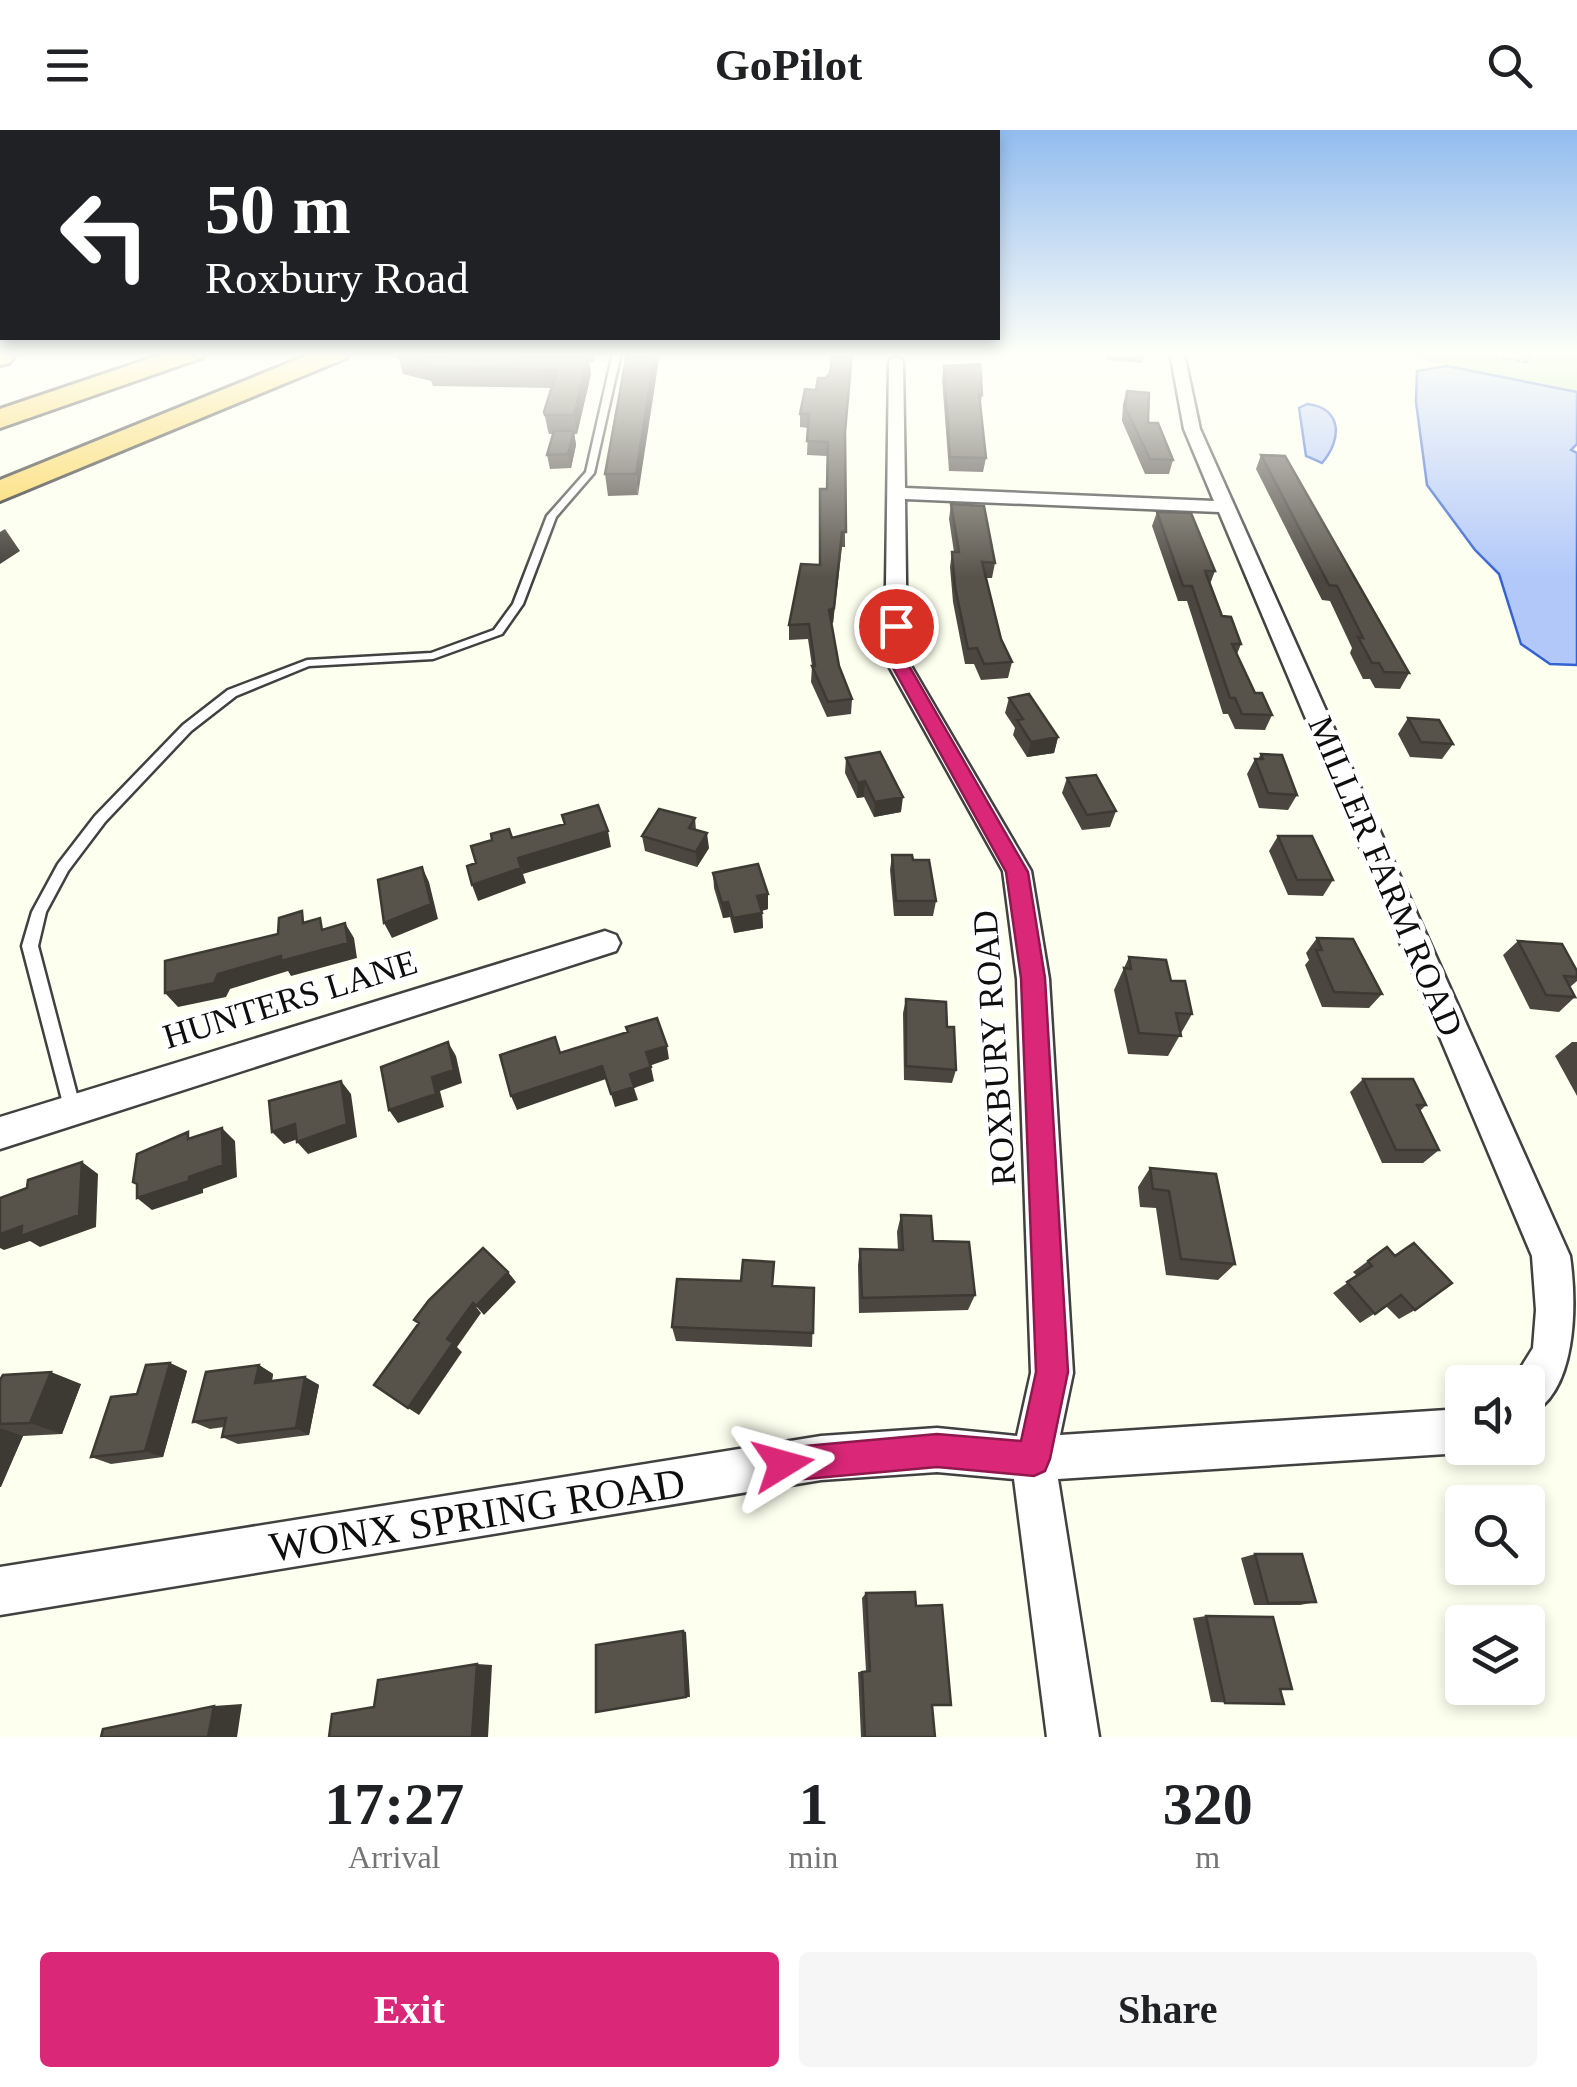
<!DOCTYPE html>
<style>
:root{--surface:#fff;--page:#f6f6f6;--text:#202124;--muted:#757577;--accent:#db2777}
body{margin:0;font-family:Georgia,serif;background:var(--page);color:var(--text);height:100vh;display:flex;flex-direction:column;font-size:38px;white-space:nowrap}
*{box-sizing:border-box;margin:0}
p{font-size:32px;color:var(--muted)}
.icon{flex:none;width:55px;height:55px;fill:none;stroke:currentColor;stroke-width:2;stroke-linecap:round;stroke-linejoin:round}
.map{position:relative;height:1607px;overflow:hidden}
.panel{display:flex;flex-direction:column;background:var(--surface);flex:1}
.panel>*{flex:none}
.banner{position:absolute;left:0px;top:0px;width:1000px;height:210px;box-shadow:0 5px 15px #0003;background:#202124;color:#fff;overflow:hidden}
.buttons{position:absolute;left:1445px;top:1235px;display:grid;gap:20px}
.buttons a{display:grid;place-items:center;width:100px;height:100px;border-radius:10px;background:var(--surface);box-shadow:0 5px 15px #0003;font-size:50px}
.pin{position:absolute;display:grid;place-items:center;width:85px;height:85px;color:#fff;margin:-42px;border:5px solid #fff;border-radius:50%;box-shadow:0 2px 10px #0007}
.me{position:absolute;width:110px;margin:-55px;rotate:82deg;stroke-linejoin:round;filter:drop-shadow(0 0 8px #0008)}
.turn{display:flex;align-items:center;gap:35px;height:210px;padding:0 40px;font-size:45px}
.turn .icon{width:130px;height:130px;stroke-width:2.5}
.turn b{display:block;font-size:70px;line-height:85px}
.eta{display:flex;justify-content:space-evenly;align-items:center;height:170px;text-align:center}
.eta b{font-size:60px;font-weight:700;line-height:70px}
.action{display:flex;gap:20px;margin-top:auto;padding:20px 40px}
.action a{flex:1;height:115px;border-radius:10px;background:var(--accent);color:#fff;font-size:40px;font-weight:700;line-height:115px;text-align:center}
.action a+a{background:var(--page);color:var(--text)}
header{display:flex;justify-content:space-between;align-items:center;height:130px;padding:0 40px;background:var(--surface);font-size:45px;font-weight:700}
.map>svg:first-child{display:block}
.green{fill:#c1ebb7}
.water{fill:#b1c8f9;stroke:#3562d3;stroke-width:2.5}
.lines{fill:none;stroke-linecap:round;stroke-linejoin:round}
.service-casing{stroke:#414141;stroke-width:5}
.minor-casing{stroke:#414141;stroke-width:5}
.motorway-casing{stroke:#1f1f1f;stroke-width:6}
.path{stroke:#303030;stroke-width:2.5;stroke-dasharray:5 2.5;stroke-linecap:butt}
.service{fill:#fff;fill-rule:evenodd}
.minor{fill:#fff;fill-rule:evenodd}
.motorway{fill:#fad452;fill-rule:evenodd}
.wall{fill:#4b4740}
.shaded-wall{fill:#3d3a34}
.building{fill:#57534a;stroke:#3d3a34;stroke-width:2.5}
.route{fill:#db2777;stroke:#8e194d;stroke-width:2.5}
.labels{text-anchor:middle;stroke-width:10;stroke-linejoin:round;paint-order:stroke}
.street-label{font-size:35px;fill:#0e0e0e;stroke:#fff}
.near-street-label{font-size:42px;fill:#0e0e0e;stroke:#fff}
</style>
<header><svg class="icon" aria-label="menu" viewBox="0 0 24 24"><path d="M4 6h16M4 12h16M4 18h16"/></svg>GoPilot<svg class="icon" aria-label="search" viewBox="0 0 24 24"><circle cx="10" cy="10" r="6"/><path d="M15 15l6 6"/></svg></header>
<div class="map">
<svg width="1577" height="1607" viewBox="0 0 1577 1607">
<rect width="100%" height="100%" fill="#fdffef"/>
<!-- green -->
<path class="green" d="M1393,223H1577V264Z"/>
<!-- water -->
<path class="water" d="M1447,236L1577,262V314L1571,320L1577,323V535L1550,534L1521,514L1499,444L1475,420L1427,355L1416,272L1417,241Z
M1307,274C1343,278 1342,310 1322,333L1306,326L1299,278Z"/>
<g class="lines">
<defs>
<path id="service" d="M613,223H621L594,343L556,387L523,474L502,504L433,529L309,536L236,566L191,601L105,692L68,741L46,782L38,816L81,980L78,985L72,988L66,985L22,816L32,782L58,734L95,686L183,595L228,560L307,530L431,523L494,500L513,474L547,386L586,342Z"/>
<path id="minor" d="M1178,224L1185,228L1200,299L1570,1126C1577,1175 1577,1264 1528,1285V1252H1512L1533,1218L1536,1180L1532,1126L1219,382L905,369L907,529L1031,741L1049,849L1073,1243L1060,1305L1462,1279V1318H1474L1462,1323L1058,1349L1099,1607H1047L1014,1349L937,1342L821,1350L0,1485V1437L821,1306L937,1298L1017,1306L1031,1243L1017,849L1003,741L885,529L889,231L896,227L903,231L905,358L1214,371L1184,299L1171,228Z
M605,801L616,805L620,813L616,821L0,1019V987Z"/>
<path id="motorway" d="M0,223H16L9,233L0,235Z
M166,223H205L201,228L0,298V279Z
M313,223H350L346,228L0,371V350Z"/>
</defs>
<!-- service casing -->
<use href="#service" class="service-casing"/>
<!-- minor casing -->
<use href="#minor" class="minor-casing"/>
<!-- motorway casing -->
<use href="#motorway" class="motorway-casing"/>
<!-- path -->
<path class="path" d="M1471,223L1526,232L1531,230L1529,223"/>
<!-- service -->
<use href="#service" class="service"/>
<!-- minor -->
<use href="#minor" class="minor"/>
<!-- motorway -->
<use href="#motorway" class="motorway"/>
</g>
<!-- wall -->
<path class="wall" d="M403,223H596L594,233H589L591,244L577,304H574L576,315L571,338L550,339L547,325L553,304H549L548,301L544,282L551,258L433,256L431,251L403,244L398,226Z
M627,223L638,365L608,366L605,344Z
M1107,223H1145L1142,233L1107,230Z
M944,236L982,265L980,278L986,328L983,342L949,341L942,249Z
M805,259L845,308V417H842L833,493L831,494L839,536L852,569L851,584L827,587L811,552L812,536L808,509L789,510V495L820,435L826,359L827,326L807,325L808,298L800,297V284Z
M1127,261L1173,330L1169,344H1145L1122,291L1123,274Z
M1261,325L1409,543L1400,559L1375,558L1370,549H1363L1350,523L1352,518L1330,471L1322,470L1256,339Z
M951,374L995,433L992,448H986L1001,509L1012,532L1008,548L981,550L974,534H965L953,472L950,437L952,422H954L949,389Z
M1157,382L1215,441L1210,454L1222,486L1241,514L1237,524L1255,563L1272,585L1265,600L1235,599L1228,584H1223L1187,471H1178L1152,396Z
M1009,568L1058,607L1054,623L1027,627L1013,605L1015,598L1005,583Z
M1408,588L1453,614L1442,629L1410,627L1398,604Z
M1261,624L1297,665L1288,680L1259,678L1247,644L1255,629H1258Z
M846,628L901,682L874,687L864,667L857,668L845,643Z
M1067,648L1116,681L1110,697L1082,700L1062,663Z
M695,688L696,700L709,718L697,737L645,721L642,706Z
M1278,706L1333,750L1323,766L1288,765L1269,721Z
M892,725L913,730L936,771L933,786H894L890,740Z
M713,743L768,779L762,781L763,798L734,803L730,787L723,788L714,758Z
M1317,808L1382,864L1369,878L1322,877L1305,835L1309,830L1306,823Z
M1518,811L1577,841V851L1570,857L1575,867L1559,882L1530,879L1503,825Z
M1129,827L1171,851L1192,884L1168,926L1128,924L1114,860Z
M906,869L947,897L956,940L952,953L904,950L903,883Z
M1572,912H1577V966L1555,926Z
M1363,949L1426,975L1420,981L1439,1020L1423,1033H1382L1350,962Z
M1150,1038L1235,1134L1218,1150L1166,1145L1156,1078L1140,1077L1138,1057Z
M901,1085L933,1111L975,1165L968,1180L859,1183L858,1135L860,1119L898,1120L897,1102Z
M1387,1117L1415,1180L1399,1189L1386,1176L1360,1193L1333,1163L1357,1146L1353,1142Z
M774,1156L814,1158L812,1217L676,1211L672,1197Z
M170,1233L187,1241L163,1327L111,1334L91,1327L137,1264Z
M259,1235L273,1244L272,1251L305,1247L319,1255L309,1305L238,1314L222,1307L224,1297L210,1299L193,1292Z
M0,1250L81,1254L62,1304L23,1306L0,1357Z
M1255,1424L1316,1472L1300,1475H1254L1241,1428Z
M866,1463L916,1476L932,1575L935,1607H861L858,1542L866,1541L862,1468Z
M1206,1486L1280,1559L1284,1574L1211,1572L1193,1488Z"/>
<!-- shaded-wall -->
<path class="shaded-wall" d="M655,223H660L638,365L636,344Z
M588,226L591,244L577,304L574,285Z
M574,301L576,315L571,338L568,324Z
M5,399L20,421L0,434V402Z
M842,402L833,493L828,495L829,480Z
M1058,607L1054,623L1027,627L1031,612Z
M865,651L864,667L857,668L858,653Z
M903,667L901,682L874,687L875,672Z
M608,701L611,717L523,744L518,728Z
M707,703L709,718L697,737L696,722Z
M422,737L429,752L438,789L392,808L384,793Z
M521,738L526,753L478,771L472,755Z
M768,764V779L758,781L757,766Z
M728,772L730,787L723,788L722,773Z
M762,783L763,798L734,803L733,788Z
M345,793L354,808L357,828L291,846L288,841L230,859L226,867L178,877L165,863L218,844Z
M448,912L456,926L462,953L440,961L444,977L398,993L389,980L432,947Z
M667,916L669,929L649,936L646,922Z
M602,936L606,949L517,980L511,966Z
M651,937L654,951L634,958L638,970L615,977L611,964L630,944Z
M341,951L351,964L357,1007L308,1024L297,1012Z
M295,994L306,1006L284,1014L272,1002Z
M222,998L235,1011L237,1047L203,1059V1063L152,1080L137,1068L189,1047Z
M82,1032L98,1044L96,1097L40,1117L30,1111L4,1120L0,1118V1104Z
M508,1142L516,1152L484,1185L476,1176Z
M473,1173L481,1183L457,1217L462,1222L419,1285L408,1278L447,1209Z
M170,1233L187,1241L163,1327L145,1321Z
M259,1235L273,1244L270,1261L255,1253Z
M51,1242L81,1254L62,1304L30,1293Z
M305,1247L319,1255L309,1305L296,1298Z
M0,1298L23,1306L1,1357H0Z
M683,1501L686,1502L690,1567H686Z
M477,1534L492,1535L488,1607H472Z
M242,1574L237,1607H208L214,1576Z"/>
<!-- building -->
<path class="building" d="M403,223H454L461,230L588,226L574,285H545L544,282L557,240L428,238L431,234L398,226Z
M627,223H655L636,344H605Z
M833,223H852L845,302L846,402H842L834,478L829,480L839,536L852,569L828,572L812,536H815L809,494L789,495L801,434L820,435V359H827L828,312L807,311L809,284H800L805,259L816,260L818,248H826L830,243Z
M980,234L982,265L979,264L986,328L950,327L944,236Z
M1127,261L1149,263L1148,293H1158L1173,330L1150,329L1125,277Z
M554,301H574L568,324L547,325Z
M1261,325L1285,326L1409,543L1384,542L1379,533H1372L1358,507L1363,508L1337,456L1329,455Z
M951,374L984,376L995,433L982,432L1001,509L1012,532L984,534L977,518L968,519L955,457L952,422H959Z
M1157,382L1191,383L1215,441H1205L1222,486L1231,487L1241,514H1232L1255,563H1262L1272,585L1242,584L1235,568H1230L1192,456H1183Z
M1029,564L1058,607L1031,612L1017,590L1023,589L1009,568Z
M1408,588L1439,590L1453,614L1421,612Z
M880,622L903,667L875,672L865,651L858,653L846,628Z
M1261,624L1282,625L1297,665L1268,663L1255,629H1263Z
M1096,645L1116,681L1087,685L1067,648Z
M598,675L608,701L518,728L521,738L472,755L467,736L476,733L471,716L492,710L491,704L509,699L512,708L565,694L562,685Z
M659,679L695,688L689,698L707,703L696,722L642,706Z
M1278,706H1312L1333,750H1297Z
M892,725H912L913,730H929L936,771H896Z
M758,734L768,764L757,766L762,783L733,788L728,772L722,773L713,743Z
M422,737L431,774L384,793L378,750Z
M302,781L303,793L320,788L322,800L345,793L348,813L281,831V826L218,844L214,853L165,863V831L278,804L279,788Z
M1317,808L1353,809L1382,864L1334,862L1316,820H1322Z
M1518,811L1562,814L1577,841V847L1564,846L1575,867L1546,865Z
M1129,827L1166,830L1171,851H1185L1192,884L1176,883L1181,906L1139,903L1124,838L1131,839Z
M906,869L946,872L947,897H954L956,940L906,936Z
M657,888L667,916L646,922L651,937L630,944L634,957L611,964L602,936L511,966L500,925L555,907L560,923L628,902L626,897Z
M448,912L454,940L432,947L436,964L389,980L381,937Z
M1363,949H1413L1426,975H1417L1439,1020H1396Z
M341,951L347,994L297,1012L295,994L272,1002L269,971Z
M222,998L223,1035L189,1047V1051L137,1068V1054L133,1052L137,1024L188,1002V1009Z
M82,1032L79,1085L21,1106L22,1096L0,1104V1068L27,1058L28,1050Z
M1150,1038L1216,1044L1235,1134L1181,1129L1169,1061L1153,1059Z
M901,1085L931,1086L933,1111L969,1112L975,1165L862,1168L860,1119L903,1120Z
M1414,1113L1452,1153L1415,1180L1401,1165L1375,1184L1347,1152L1372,1136L1368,1131L1387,1117L1395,1126Z
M483,1118L508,1142L476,1176L473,1173L447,1209L453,1213L408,1278L374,1255L419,1193L414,1190L429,1170Z
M743,1130L774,1132L772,1156L814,1158L813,1203L672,1197L677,1149L741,1151Z
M170,1233L145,1321L91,1327L111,1267L137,1264L146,1235Z
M259,1235L255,1253L305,1247L296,1298L222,1307L226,1288L193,1292L206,1242Z
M51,1242L30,1293L0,1294V1250L3,1245Z
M1255,1424H1302L1316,1472L1268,1473Z
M915,1462L916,1476L942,1475L951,1575H932L935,1607H865L862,1542L870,1541L866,1463Z
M1206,1486L1273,1487L1292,1559H1280L1284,1574L1225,1573Z
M683,1501L686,1567L596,1582V1515Z
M477,1534L472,1607H329L332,1584L374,1577L378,1550Z
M214,1576L208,1607H101L103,1599Z"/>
<!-- sky -->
<linearGradient id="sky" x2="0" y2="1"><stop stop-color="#92bcef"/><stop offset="0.5" stop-color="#fefff8"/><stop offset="1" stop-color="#fefff8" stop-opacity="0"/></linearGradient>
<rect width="1577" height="448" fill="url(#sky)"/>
<!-- route -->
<path class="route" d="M896,491L904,496L905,529L1028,742L1045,848L1068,1242L1050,1329L1045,1341L1034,1346L937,1337L783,1351L771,1346L767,1334L771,1322L783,1318L937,1304L1021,1311L1036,1242L1021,848L1006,742L888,529V496Z"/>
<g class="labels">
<!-- street labels -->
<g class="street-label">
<text transform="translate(1386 746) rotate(67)" y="12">MILLER FARM ROAD</text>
<text transform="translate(290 869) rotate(-17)" y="12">HUNTERS LANE</text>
<text transform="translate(994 918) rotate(-94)" y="12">ROXBURY ROAD</text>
</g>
<!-- near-street labels -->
<g class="near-street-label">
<text transform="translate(477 1384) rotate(-9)" y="15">WONX SPRING ROAD</text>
</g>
</g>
</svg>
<div class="buttons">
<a><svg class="icon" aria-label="sound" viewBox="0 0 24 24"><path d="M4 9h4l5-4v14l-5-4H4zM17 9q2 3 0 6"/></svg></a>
<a><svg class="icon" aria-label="search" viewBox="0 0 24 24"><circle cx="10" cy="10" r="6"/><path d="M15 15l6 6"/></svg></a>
<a><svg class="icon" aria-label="layers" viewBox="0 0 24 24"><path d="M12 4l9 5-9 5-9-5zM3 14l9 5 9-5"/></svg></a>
</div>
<div class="pin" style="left:896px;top:496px;background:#d93025"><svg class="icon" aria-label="arrive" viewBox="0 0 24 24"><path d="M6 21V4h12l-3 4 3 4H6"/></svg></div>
<svg class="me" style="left:783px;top:1334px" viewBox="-20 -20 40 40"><path d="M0-17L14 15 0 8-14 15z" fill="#db2777" stroke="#fff" stroke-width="4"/></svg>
<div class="banner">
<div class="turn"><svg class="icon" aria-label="left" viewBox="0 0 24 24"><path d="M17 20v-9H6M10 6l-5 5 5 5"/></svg><div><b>50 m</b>Roxbury Road</div></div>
</div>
</div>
<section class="panel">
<div class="eta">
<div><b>17:27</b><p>Arrival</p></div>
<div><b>1</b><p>min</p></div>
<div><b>320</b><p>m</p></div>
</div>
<div class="action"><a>Exit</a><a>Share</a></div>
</section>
